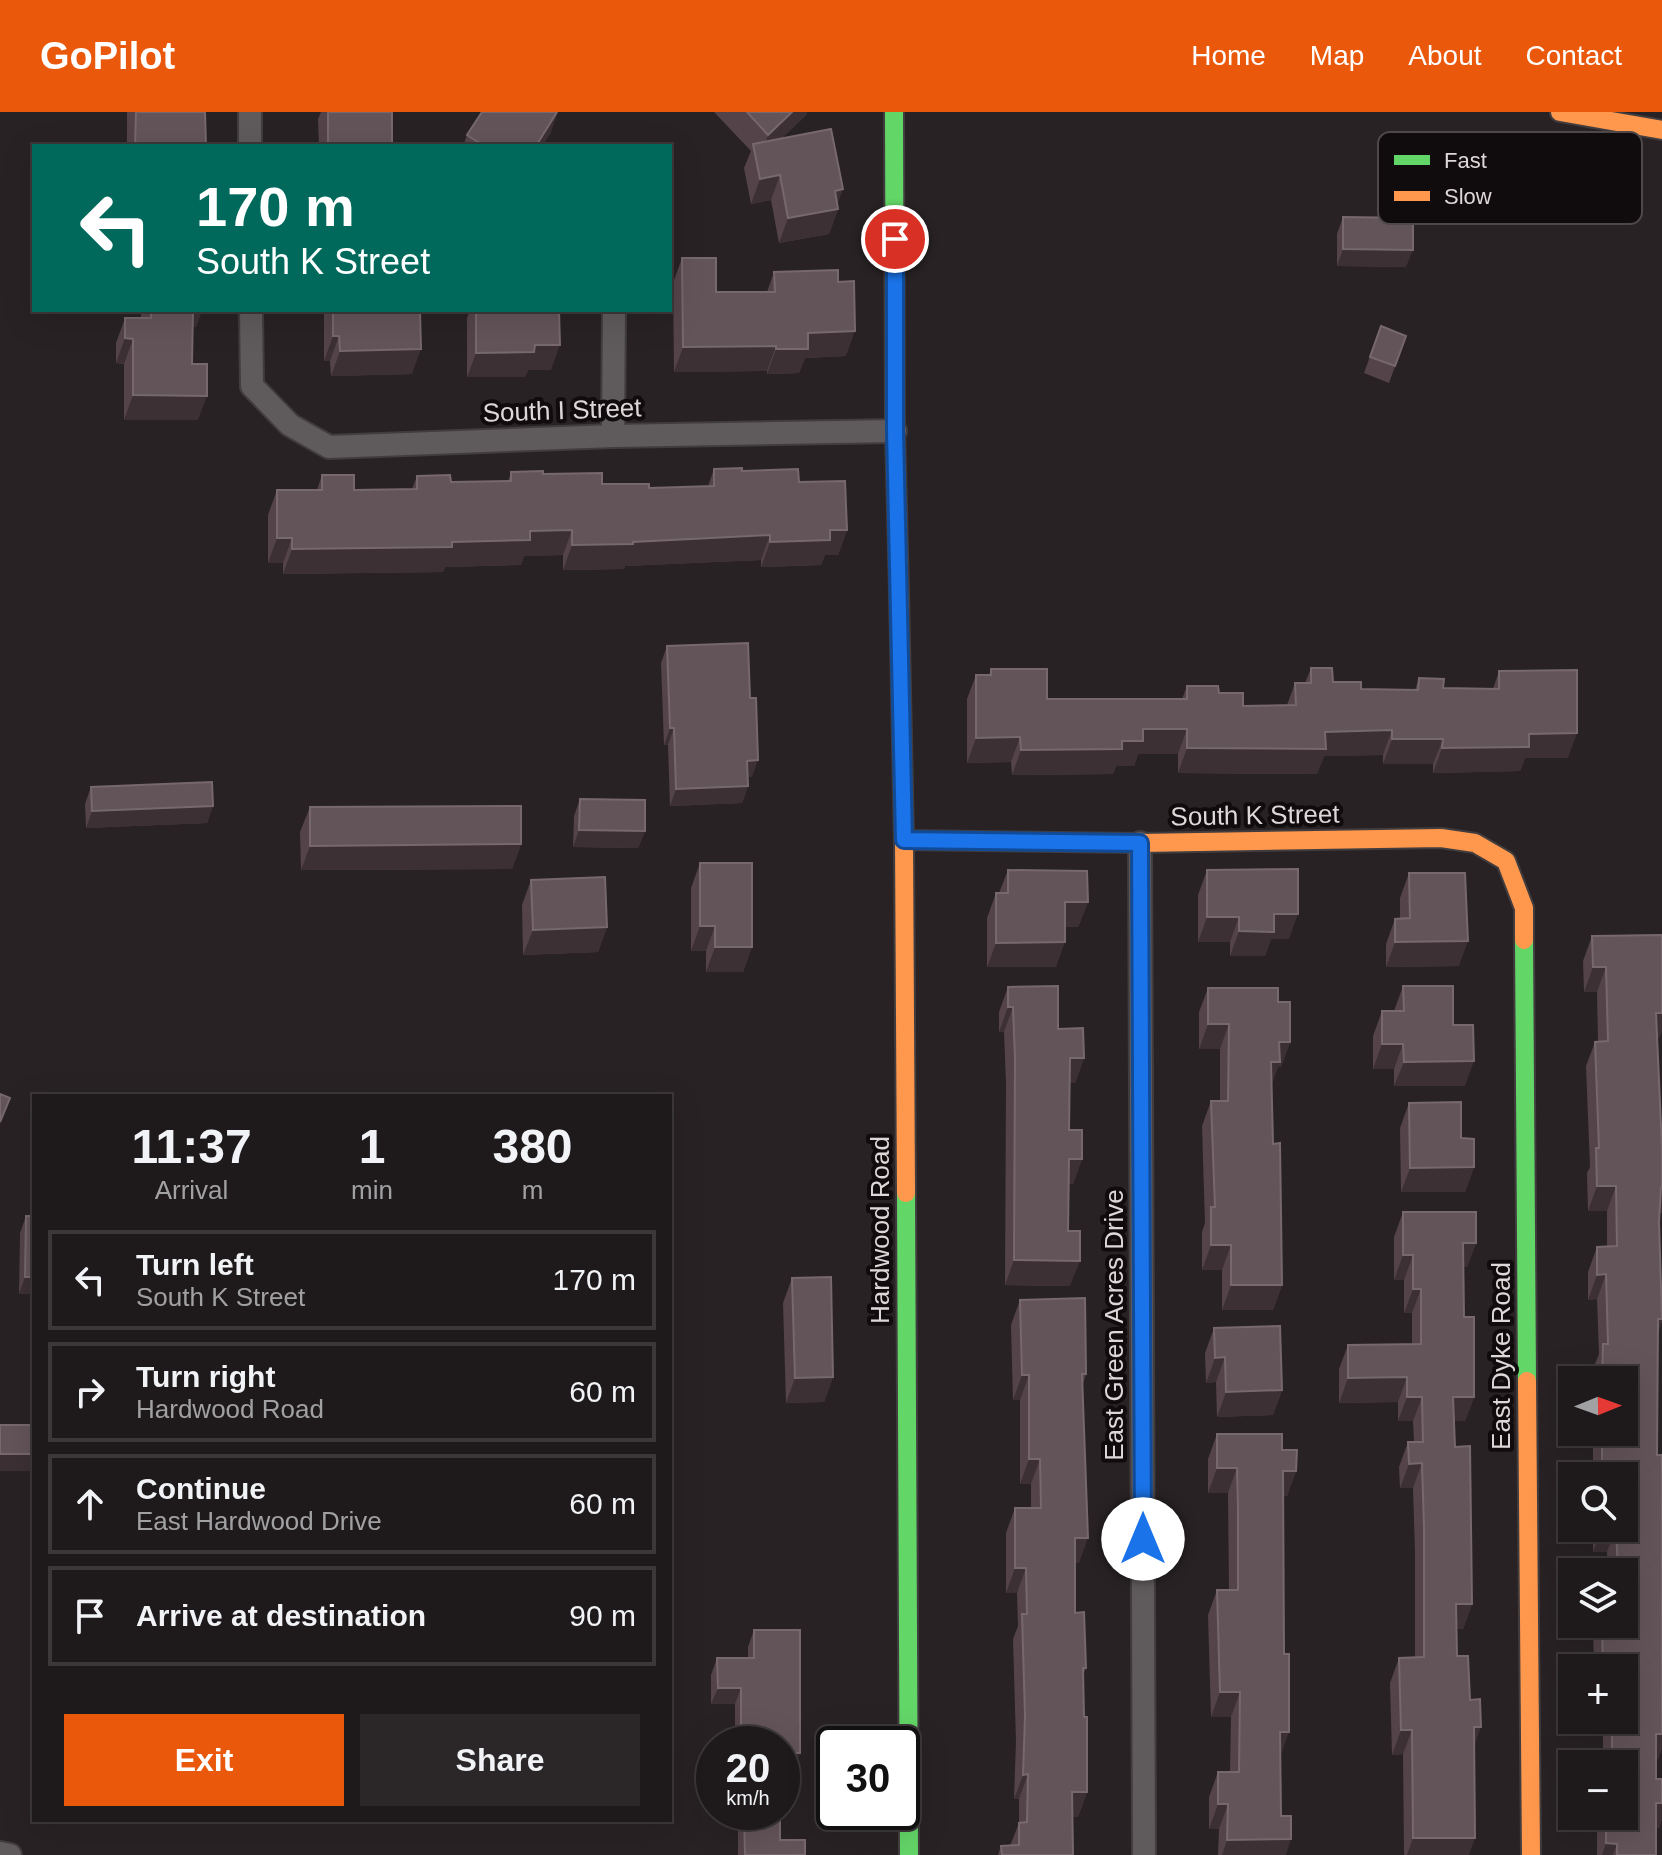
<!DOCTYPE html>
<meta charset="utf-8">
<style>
:root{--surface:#1e1a1b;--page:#2b2728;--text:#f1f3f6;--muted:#a1a1a3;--line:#3c383a;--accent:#ea580c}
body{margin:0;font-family:Arial,sans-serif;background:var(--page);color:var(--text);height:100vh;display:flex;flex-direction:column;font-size:30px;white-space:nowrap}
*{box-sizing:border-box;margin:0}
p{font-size:26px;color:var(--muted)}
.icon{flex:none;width:44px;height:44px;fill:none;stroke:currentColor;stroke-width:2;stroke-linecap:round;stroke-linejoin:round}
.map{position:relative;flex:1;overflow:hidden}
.details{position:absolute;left:32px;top:982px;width:640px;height:728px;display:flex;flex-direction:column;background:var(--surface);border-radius:0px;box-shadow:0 8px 32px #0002,0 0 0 2px var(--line)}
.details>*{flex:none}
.banner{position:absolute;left:32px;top:32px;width:640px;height:168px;border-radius:0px;box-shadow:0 8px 32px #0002,0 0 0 2px var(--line);background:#00695c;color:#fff;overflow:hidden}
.needle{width:52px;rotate:89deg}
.tools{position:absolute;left:1558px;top:1254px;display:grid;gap:16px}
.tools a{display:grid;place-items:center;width:80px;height:80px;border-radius:0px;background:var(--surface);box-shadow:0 8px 32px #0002,0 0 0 2px var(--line);font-size:40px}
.speed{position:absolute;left:696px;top:1614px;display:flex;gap:16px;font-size:40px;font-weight:700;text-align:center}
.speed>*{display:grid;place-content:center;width:104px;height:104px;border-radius:50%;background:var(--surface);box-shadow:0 8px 32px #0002,0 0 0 2px var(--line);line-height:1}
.speed small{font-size:20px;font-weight:400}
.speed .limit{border:4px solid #111;border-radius:12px;background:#fff;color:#111}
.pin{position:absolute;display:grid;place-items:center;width:68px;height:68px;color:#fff;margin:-34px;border:4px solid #fff;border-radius:50%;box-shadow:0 2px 8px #0007}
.me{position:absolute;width:88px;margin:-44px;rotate:0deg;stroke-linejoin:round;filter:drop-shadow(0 0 6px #0008)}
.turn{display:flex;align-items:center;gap:28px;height:168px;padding:0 32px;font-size:36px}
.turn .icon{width:104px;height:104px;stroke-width:2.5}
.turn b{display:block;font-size:56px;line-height:68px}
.eta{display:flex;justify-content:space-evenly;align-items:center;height:136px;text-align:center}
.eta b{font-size:48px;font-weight:700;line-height:56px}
.button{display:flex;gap:16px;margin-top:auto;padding:16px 32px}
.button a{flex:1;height:92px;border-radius:0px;background:var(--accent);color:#fff;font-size:32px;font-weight:700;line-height:92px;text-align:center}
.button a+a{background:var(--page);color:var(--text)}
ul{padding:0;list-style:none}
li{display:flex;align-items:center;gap:24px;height:100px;margin:0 16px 12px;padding:0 16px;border:4px solid var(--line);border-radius:0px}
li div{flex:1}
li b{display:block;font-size:30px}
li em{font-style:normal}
header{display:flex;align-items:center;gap:48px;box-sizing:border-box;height:112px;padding:0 40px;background:var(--accent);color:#fff}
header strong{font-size:38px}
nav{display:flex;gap:44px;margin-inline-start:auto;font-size:28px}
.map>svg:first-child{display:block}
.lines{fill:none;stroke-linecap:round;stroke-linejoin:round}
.street-casing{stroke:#413d3e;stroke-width:26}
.fast-casing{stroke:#413d3e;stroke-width:22}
.slow-casing{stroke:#413d3e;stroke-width:22}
.street{stroke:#5f5b5c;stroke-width:22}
.fast{stroke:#63d668;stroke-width:18}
.slow{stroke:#ff974d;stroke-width:18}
.wall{fill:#54444a}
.shaded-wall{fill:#3c3034}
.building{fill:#635459;stroke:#76686d;stroke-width:2}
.route-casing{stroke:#114b97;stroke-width:20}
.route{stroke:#1a73e8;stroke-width:14}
.labels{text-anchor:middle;stroke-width:8;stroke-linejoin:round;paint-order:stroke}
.street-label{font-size:26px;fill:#ddd7d8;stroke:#100b0c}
.key{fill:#100b0c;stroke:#4e4849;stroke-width:2}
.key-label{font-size:22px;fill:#ddd7d8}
</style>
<header>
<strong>GoPilot</strong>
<nav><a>Home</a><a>Map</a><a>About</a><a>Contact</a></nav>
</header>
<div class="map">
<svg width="1662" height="1743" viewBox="0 0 1662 1743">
<rect width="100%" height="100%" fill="#282224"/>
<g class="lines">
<defs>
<path id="street" d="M250,0V34
M251,198L252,274L290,313L329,335L613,324L895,319
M613,324L614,198
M1140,731L1144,1743
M0,1741L10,1743"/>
<path id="fast" d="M894,0L895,319L899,479
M1524,828L1527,1269
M906,1081L909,1743"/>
<path id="slow" d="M1560,0L1662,18
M899,479L904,728L906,1081
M904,728L1140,731L1441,726L1475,731L1506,749L1524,796V828
M1527,1269L1531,1743"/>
</defs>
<!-- street casing -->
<use href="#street" class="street-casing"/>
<!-- fast casing -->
<use href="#fast" class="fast-casing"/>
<!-- slow casing -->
<use href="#slow" class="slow-casing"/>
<!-- street -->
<use href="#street" class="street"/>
<!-- fast -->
<use href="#fast" class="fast"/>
<!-- slow -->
<use href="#slow" class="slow"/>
</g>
<!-- wall -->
<path class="wall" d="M127,0H205L206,34H127Z
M321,0H392V34H319L318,7Z
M714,0H807L806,3L782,26L843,77L837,92L838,97L829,122L779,131L771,88L751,92L744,56L751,39Z
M551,20L542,34H463L467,23Z
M1343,105L1406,155L1337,154V122Z
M682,146L716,180H767L774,160L838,170L846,244L805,246L799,261L767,262V259L674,260L673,171Z
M141,198H202L196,215H193L192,252L198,308H124V252L116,251V231L125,206H141Z
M324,198H420L412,262L331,264L330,249H324Z
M470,198H559L551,258H528L525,265H467V206Z
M1381,214L1406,224L1389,271L1364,261Z
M714,357L742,359L799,370L847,418L838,443H825L821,453L761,455V448L625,454L624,457L563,458V443L524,444L521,453L445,455L443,460L283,462V451H268V403L277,378H317L322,363L354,378L412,377L417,364L451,370L508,369L511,360L543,362L602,372L649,376L708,374Z
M667,534L750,586L752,665H747L748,674L742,691L670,694L668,633H664L661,551Z
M1311,556L1333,570L1361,577L1415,578L1419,566L1443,576L1493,577L1499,559L1568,646H1525L1520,659L1433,661V652H1383V643L1324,644L1317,662L1178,661V642H1138L1134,654H1116L1113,662L1012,663L1011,650L967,651V587L976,563H989L991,557L1047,587H1182L1187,574L1219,581L1243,594L1287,593L1295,571H1305Z
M91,675L213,694L207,711L86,716L85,692Z
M580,687L645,719L638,736L573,735L574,704Z
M310,695L521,732L512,757L301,758L300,720Z
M700,751L752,835L743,860H706V839H691V776Z
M1008,758L1088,790L1078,815H1065L1056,855H987V806L996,781H999Z
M1207,758L1289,827H1271L1265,844H1230V830H1198V783Z
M1409,761L1459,854L1386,855V832L1395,807H1400V786Z
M531,768L607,815L598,840L523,843L522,793Z
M1662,823V918L1659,926H1657L1659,1110L1662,1185V1209L1657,1222V1343H1662V1636L1658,1647H1656V1667H1662V1707L1659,1716H1656V1743H1597V1704H1624V1652H1603V1608H1624V1556H1594L1593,1514V1512H1624V1460H1608L1607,1440H1593V1416H1624V1364H1593V1320H1624V1268H1593V1257L1599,1242L1597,1187L1588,1188V1160L1597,1135H1607V1099H1588L1587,1061L1590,1055L1586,954L1595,930L1598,929L1597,880H1584L1583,849L1592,824Z
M1403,874L1453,913L1465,974H1394V957H1373V924L1382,899H1394Z
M1008,875L1058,917L1084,946L1075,971H1070L1069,1018L1082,1047L1073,1072H1069L1068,1119L1070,1174L1005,1173L1006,972L1004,920H999V900Z
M1208,876L1278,890L1290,930L1281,955H1278L1271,973L1273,1032L1282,1173L1273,1198H1222V1158H1202V1120L1205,1111L1202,1014L1211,989H1220V937H1199V900Z
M1409,991L1461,1026L1474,1055L1465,1080H1401L1400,1016Z
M1403,1100L1476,1131L1467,1155H1463L1464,1205L1474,1285L1465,1309H1454L1455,1335L1472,1492L1463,1517H1456L1457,1544L1470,1588L1474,1632L1469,1743H1404L1403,1642L1392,1643L1390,1571L1399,1546H1415V1440L1413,1376H1400L1399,1355L1408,1330H1414L1413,1309H1398V1290L1339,1291V1257L1348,1233L1412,1232V1201H1404V1168H1394V1125Z
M26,1104H34V1182H19L20,1121Z
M792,1166L833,1265L824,1290L786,1291L783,1191Z
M1020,1188L1086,1262L1083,1272L1079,1451H1075V1501L1086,1556L1083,1563L1087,1680L1078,1705H1073V1743H998L1001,1734H1010L1019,1711V1687H1014L1016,1629L1013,1527L1018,1514L1017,1481H1006V1421L1015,1396H1031V1372H1020V1288H1013L1011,1213Z
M1214,1216L1282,1278L1273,1303L1217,1305L1216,1270L1206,1271L1205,1241Z
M1217,1322L1282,1338L1296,1359L1287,1384H1283L1281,1644V1704L1286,1743H1218L1219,1717H1209V1685L1218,1660H1230L1231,1605H1211L1208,1503L1217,1478H1229L1228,1381H1208V1347Z
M754,1518L794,1658H782V1632H735V1592H711V1563L717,1546H748V1535Z
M744,1703L780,1728L805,1743H738V1719Z"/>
<!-- shaded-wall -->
<path class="shaded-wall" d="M557,0H558L551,20L542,34H536Z
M792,0H807L806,3L759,48L768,23Z
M780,63L771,88L751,92L760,67Z
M843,77L835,97H838L829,122L779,131L788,106L835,79Z
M1343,137L1413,138L1406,155L1337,154Z
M190,198H202L196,215L184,216Z
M855,219L846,244L805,246L799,261L767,262L776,237L808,221Z
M333,224H339L330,249H324Z
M125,226L133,227L124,252L116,251Z
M535,233H560L551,258H528L525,265H467L476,241Z
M776,234L767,259L674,260L683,235Z
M421,237L412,262L331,264L340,239Z
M133,283L207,284L198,308H124Z
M572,418L563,443L524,444L521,453L445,455L443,460L283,462L292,437L452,430L530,419Z
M830,418H847L838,443H825L821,453L761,455L770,430Z
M770,423L761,448L625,454L624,457L563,458L572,433Z
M277,426H292L283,451H268Z
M670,616H674L668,633H664Z
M1143,617H1187L1178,642H1138L1134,654H1116L1113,662L1012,663L1021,638L1122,629Z
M1392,618L1383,643L1324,644L1317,662L1178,661L1187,636L1325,620Z
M1577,621L1568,646H1525L1520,659L1433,661L1442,636L1529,622Z
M1020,625L1011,650L967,651L976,626Z
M1392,627H1443L1433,652H1383Z
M758,648L752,665H741L747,649Z
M748,674L742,691L670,694L676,677Z
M213,694L207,711L86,716L92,699Z
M579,718L645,719L638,736L573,735Z
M521,732L512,757L301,758L310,734Z
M1065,790H1088L1078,815H1055Z
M1274,802H1298L1289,827H1271L1265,844H1230L1239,819Z
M1207,805H1239L1230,830H1198Z
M700,814H715L706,839H691Z
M607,815L598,840L523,843L533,818Z
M1468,829L1459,854L1386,855L1395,830Z
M1065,830L1056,855H987L996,831Z
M715,835H752L743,860H706Z
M1593,855H1606L1597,880H1584Z
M1008,895H1013L1004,920H999Z
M1656,901H1662V918L1659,926H1646Z
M1208,912H1229L1220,937H1199Z
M1279,930H1290L1281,955H1278L1270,975H1262Z
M1382,932H1403L1394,957H1373Z
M1070,946H1084L1075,971H1061Z
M1474,949L1465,974H1394L1404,950Z
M1069,1047H1082L1073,1072H1060Z
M1474,1055L1465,1080H1401L1410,1056Z
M1597,1074H1616L1607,1099H1588Z
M1661,1076H1662V1101H1652Z
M1463,1131H1476L1467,1155H1454Z
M1211,1133H1231L1222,1158H1202Z
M1403,1143H1413L1404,1168H1394Z
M1014,1148L1080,1149L1070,1174L1005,1173Z
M1606,1162L1597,1187L1588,1188L1597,1163Z
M25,1165H34V1182H19Z
M1231,1173H1282L1273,1198H1222Z
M1413,1177H1421L1412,1201H1404Z
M1658,1207H1662V1209L1654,1232Z
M1225,1245L1216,1270L1206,1271L1215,1246Z
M1022,1263H1029L1020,1288H1013Z
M833,1265L824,1290L786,1291L795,1266Z
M1407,1265L1398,1290L1339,1291L1348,1266Z
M1282,1278L1273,1303L1217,1305L1226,1280Z
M1407,1285H1422L1413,1309H1398Z
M1453,1285H1474L1465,1309H1444Z
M0,1342H34V1354L32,1359H0Z
M1029,1347H1040L1031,1372H1020Z
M1422,1351L1413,1376H1400L1409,1352Z
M1217,1356H1237L1228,1381H1208Z
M1283,1359H1296L1287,1384H1274Z
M1602,1416H1616L1607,1440H1593Z
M1075,1426H1088L1079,1451H1065Z
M1015,1456H1026L1017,1481H1006Z
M1456,1492H1472L1463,1517H1447Z
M718,1576H741L735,1592H711Z
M1220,1580H1240L1231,1605H1211Z
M1474,1615H1481L1472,1640Z
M1401,1618H1412L1403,1642L1392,1643Z
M1280,1620H1289L1280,1645Z
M1656,1622H1662V1636L1658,1647H1647Z
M782,1641H800L794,1658H782Z
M1028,1662L1019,1687H1014L1023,1663Z
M1072,1680H1087L1078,1705H1063Z
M1656,1691H1662V1707L1659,1716H1647Z
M1218,1692H1228L1219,1717H1209Z
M1413,1726H1475L1469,1743H1407Z
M1291,1727L1286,1743H1222L1227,1728Z
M1606,1731L1617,1732L1613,1743H1602Z"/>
<!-- building -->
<path class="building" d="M136,0H205L206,34H135Z
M328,0H392V34H328Z
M482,0H557L536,34H484L467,23Z
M747,0H792L768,23Z
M831,17L843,77L835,79L838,97L788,106L780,63L760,67L753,32Z
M1343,105L1413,106V138L1343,137Z
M682,146H716V180H775L774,160L838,158V170L854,169L855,219L808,221V237H776V234L683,235Z
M151,198H193L192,252H207V284L133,283V227L125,226V206H151Z
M333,198H420L421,237L340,239L339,224H333Z
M476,198H559L560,233H535L534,240L476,241Z
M1381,214L1406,224L1395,254L1370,245Z
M742,356V359L798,357L799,370L845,369L847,418H830V428L770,430V423L633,430V432L572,433V418L530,419V428L452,430V435L292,437V426H277V378H322V363H354V378L417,377V364L450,363L451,370L511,369V360L543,359V362L602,361V372H649V376L714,374V357Z
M748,531L750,586H756L758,648L747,649L748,674L676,677L674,616H670L667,534Z
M1311,556H1332L1333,570H1361V577L1418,578L1419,566L1444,567L1443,576L1499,577V559L1577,558V621L1529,622V635L1442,636L1443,627H1392V618L1325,620L1326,637L1187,636V617H1143V629H1122V637L1021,638L1020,625L976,626V563H991V557H1047V587H1187V574H1218L1219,581H1243V594L1296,593L1295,571H1311Z
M212,670L213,694L92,699L91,675Z
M580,687L645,688V719L579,718Z
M521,694V732L310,734V695Z
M700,751H752V835H715V814H700Z
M1298,757V802H1274V820L1239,819V805H1207V758Z
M1008,758L1087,759L1088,790H1065V830L996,831V781H1008Z
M1409,761H1465L1468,829L1395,830V807L1410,806Z
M605,765L607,815L533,818L531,768Z
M1662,823V901H1656L1662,1036V1076H1661L1659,1110L1662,1207H1658L1657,1343H1662V1622H1656V1667H1662V1691H1656V1743H1617V1732L1606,1731V1704H1624V1652H1612V1608H1624V1556H1603L1602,1512H1624V1460H1618L1616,1416H1624V1364H1602V1320H1624V1268H1602L1603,1232H1608L1606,1162L1597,1163V1135L1617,1134L1616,1074H1597L1596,1036H1599L1595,930L1608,929L1606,855H1593L1592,824Z
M1058,874V917L1083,916L1084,946H1070L1069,1018H1082V1047H1069L1068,1119H1080V1149L1014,1148L1015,947L1013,895H1008V875Z
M1403,874H1453V913H1473L1474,949L1404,950L1403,932H1382V899H1404Z
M1208,876H1278V890H1290V930H1279L1280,950H1271L1273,1032L1280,1031L1282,1173H1231V1133H1211V1095H1215L1211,989H1228L1229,912H1208Z
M0,982L10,986L0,1010Z
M1461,990V1026L1474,1027V1055L1410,1056L1409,991Z
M1403,1100H1476V1131H1463L1464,1205H1474V1285H1453L1455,1335L1470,1334L1472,1492H1456L1457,1544H1468L1470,1588L1480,1587L1481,1615H1474L1475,1726H1413L1412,1618H1401L1399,1546L1424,1545V1415L1422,1351L1409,1352L1408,1330H1423L1422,1285H1407V1265L1348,1266V1233L1421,1232V1177H1413V1143H1403Z
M26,1104H34V1165H25Z
M831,1165L833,1265L795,1266L792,1166Z
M1085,1186L1086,1262H1082L1088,1426H1075V1501L1084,1500L1086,1556H1083L1084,1605H1087V1680H1072L1073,1743H1002L1001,1734L1019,1733V1711L1027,1710L1028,1662L1023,1663L1025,1604L1022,1502H1027L1026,1456H1015V1396H1041L1040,1347H1029V1263H1022L1020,1188Z
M1280,1214L1282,1278L1226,1280L1225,1245L1215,1246L1214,1216Z
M0,1313H34V1342H0Z
M1217,1322H1282V1338H1297L1296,1359H1283L1284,1542H1289V1620H1280L1281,1704H1291V1727L1227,1728L1228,1692H1218V1660H1239L1240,1580H1220L1217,1478H1238V1396L1237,1356H1217Z
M754,1518H800V1641H782V1632H741V1576H718L717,1546H754Z
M780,1702V1728H805V1743H745L744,1703Z"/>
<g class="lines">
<defs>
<path id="route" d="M895,127V319L904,728L1140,731L1143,1427"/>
</defs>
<!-- route casing -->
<use href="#route" class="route-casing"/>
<!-- route -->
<use href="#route" class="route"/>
</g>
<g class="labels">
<!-- street labels -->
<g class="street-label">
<text transform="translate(562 298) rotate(-2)" y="9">South I Street</text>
<text transform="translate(1255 703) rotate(-1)" y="9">South K Street</text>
<text transform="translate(880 1118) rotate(-90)" y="9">Hardwood Road</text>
<text transform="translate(1114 1213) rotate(-90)" y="9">East Green Acres Drive</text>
<text transform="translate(1501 1244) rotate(-90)" y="9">East Dyke Road</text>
</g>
</g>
<!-- legend -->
<rect x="1378" y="20" width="264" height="92" rx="12" class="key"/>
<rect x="1394" y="43" width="36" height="10" fill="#63d668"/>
<rect x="1394" y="79" width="36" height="10" fill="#ff974d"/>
<g class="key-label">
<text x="1444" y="56">Fast</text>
<text x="1444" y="92">Slow</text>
</g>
</svg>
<div class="tools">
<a><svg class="needle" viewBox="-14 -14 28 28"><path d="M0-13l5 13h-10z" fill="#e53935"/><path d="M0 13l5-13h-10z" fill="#a1a1a3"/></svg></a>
<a><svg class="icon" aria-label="search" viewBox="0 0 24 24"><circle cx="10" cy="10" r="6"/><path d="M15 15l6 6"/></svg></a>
<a><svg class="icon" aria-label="layers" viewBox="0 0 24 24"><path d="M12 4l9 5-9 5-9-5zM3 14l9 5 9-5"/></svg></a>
<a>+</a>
<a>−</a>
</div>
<div class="speed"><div>20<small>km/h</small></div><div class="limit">30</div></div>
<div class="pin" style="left:895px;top:127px;background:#d93025"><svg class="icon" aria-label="arrive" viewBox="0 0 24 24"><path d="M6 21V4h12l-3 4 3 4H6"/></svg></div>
<svg class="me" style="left:1143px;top:1427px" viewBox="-20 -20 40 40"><circle r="19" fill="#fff"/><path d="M0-13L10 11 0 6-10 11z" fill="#1a73e8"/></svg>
<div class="banner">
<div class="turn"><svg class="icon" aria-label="left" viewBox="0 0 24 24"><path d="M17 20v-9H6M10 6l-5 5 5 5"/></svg><div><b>170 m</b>South K Street</div></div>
</div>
<section class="details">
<div class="eta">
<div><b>11:37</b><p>Arrival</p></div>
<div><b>1</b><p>min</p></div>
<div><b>380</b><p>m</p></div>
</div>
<ul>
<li><svg class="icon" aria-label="left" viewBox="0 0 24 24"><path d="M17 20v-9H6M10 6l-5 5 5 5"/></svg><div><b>Turn left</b><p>South K Street</p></div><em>170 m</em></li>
<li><svg class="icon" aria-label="right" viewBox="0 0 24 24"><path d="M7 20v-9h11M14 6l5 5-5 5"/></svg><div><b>Turn right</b><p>Hardwood Road</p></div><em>60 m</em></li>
<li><svg class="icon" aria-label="ahead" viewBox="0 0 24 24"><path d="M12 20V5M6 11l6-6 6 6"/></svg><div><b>Continue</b><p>East Hardwood Drive</p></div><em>60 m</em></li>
<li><svg class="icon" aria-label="arrive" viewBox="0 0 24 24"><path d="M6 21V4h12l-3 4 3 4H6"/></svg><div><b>Arrive at destination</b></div><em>90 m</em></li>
</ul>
<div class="button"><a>Exit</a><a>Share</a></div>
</section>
</div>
